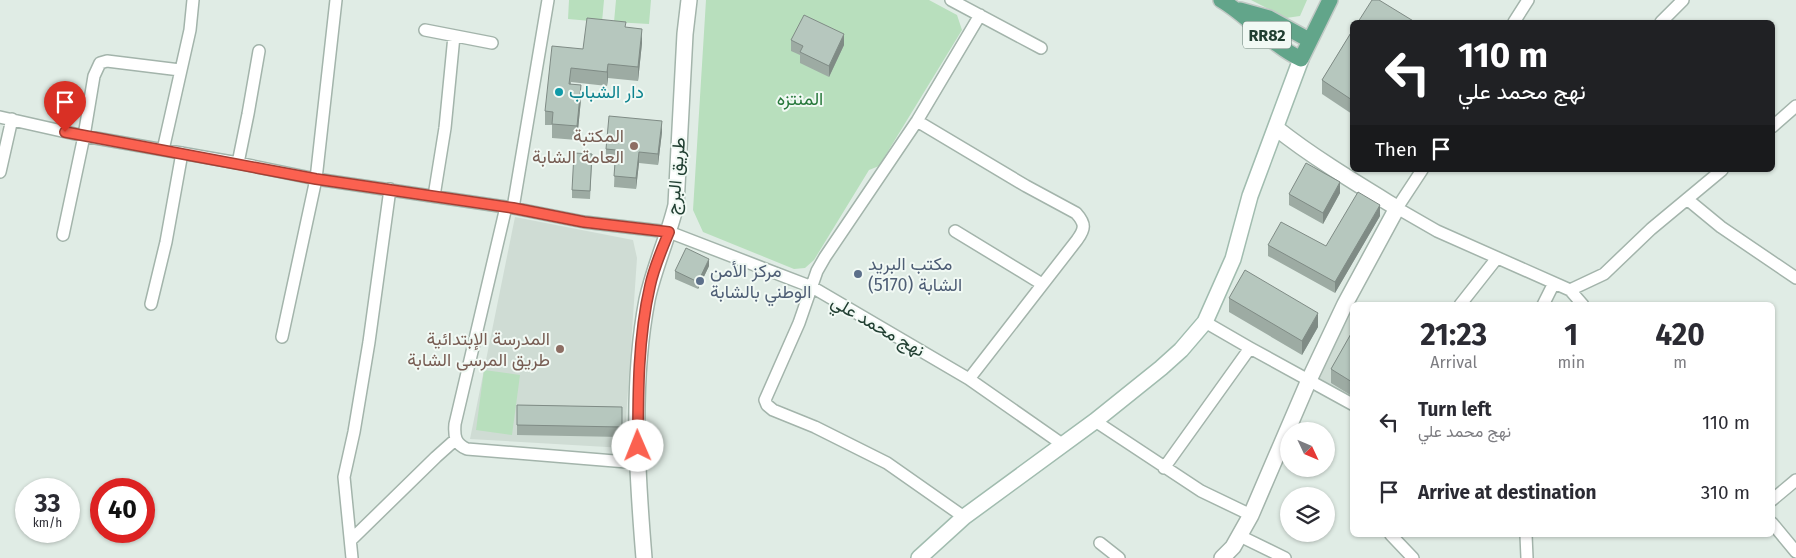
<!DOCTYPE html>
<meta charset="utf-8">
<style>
:root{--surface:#fff;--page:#f2f2f3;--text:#2b2b33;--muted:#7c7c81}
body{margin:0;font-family:"Fira Sans",Vazirmatn,sans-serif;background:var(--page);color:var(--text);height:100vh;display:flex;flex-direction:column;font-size:19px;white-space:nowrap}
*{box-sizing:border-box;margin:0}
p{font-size:16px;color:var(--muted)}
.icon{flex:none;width:28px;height:28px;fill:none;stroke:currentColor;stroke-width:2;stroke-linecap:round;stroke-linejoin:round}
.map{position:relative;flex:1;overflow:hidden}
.details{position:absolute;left:1350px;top:302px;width:425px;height:235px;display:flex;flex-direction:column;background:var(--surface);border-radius:8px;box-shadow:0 1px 4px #0004}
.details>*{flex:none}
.hud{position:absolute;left:1350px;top:20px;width:425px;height:152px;border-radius:8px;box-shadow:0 1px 4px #0004;background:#202124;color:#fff;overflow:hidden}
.needle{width:32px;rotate:134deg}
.controls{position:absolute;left:1280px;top:422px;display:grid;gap:10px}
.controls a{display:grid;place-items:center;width:55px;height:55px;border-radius:50%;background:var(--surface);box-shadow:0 1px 4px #0004;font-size:25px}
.speed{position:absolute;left:15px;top:478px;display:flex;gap:10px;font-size:25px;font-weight:700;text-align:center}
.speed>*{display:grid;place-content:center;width:65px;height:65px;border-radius:50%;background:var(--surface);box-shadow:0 1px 4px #0004;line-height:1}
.speed small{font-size:12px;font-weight:400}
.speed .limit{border:8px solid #d22;background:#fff;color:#111}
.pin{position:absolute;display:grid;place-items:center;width:42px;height:42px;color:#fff;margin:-51px -21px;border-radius:50% 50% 50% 0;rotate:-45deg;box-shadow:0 0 5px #0007}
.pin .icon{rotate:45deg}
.me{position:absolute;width:55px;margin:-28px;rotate:359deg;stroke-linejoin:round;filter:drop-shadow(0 0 4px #0008)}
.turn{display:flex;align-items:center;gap:18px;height:105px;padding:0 25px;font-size:22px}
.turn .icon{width:65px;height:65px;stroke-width:2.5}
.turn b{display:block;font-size:35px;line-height:42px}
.then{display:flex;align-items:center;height:48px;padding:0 25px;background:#0003;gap:10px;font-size:19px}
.eta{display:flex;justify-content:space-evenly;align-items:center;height:85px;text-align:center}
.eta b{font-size:30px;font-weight:700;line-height:35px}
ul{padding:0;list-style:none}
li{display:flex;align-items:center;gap:15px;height:70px;padding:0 25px}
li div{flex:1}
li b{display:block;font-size:19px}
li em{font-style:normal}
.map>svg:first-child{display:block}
.built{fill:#cfdcd4}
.green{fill:#b8dfbd}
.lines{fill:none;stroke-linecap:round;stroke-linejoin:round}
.minor-casing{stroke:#a3b4ab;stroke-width:14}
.tertiary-casing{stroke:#a3b4ab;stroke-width:18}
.secondary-casing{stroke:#a1bcaf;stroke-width:18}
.primary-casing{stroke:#c1c9c5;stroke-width:18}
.minor{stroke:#fff;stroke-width:11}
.tertiary{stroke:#fff;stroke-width:15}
.secondary{stroke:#fff;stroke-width:15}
.primary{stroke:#62a58a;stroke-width:15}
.wall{fill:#9daba3}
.shaded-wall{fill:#7f8b85}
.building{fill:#b6c7be;stroke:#7f8b85}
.route-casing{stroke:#a33f34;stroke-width:12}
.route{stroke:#fb6150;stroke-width:9}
.culture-dot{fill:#0f9aa8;stroke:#f1f9f4;stroke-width:2}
.education-dot{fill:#8d6e63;stroke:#f1f9f4;stroke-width:2}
.service-dot{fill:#5c6f8a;stroke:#f1f9f4;stroke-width:2}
.labels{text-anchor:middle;stroke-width:4;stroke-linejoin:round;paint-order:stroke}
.shield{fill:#f1f9f4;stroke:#5f766c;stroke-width:1}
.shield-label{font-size:16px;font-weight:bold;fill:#203e31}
.culture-label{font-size:18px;fill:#0d838f;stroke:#f1f9f4;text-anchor:start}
.park-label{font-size:18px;fill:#27783b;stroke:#f1f9f4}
.education-label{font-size:18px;fill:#785e54;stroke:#f1f9f4;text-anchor:end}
.street-label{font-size:18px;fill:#203e31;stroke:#f1f9f4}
.service-label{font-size:18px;fill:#4e5e75;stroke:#f1f9f4;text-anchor:start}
</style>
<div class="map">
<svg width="1796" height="558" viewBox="0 0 1796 558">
<rect width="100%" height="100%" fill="#e0ece5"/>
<!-- built -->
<path class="built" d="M515,217L633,240L637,258L624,448L470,439Z
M1353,302L1358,305H1352V399L1316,378Z"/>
<!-- green -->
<path class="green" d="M569,0H604L602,22L568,19Z
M616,0H651L649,24L614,22Z
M706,0H929L957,15L962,30L879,166L869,170L814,260L805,268L794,269L703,232L693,210Z
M1251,0H1307L1300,16L1286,18Z
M484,370L520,375L512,435L476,430Z"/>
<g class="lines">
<defs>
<path id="minor" d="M951,0L1041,48
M1514,22L1528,0
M1661,22L1683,0
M425,30L492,43
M0,117L84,136L238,163L316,179L513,208L584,222L669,232L812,287L969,379L1062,444
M917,121L1026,186L1076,213C1086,224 1085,229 1077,240L969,379
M1772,127L1796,106
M163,150L190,30L193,0
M238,163L248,114L259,51
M1422,170L1397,208L1437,231L1570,290L1583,305
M0,172L12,119
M434,196L445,128L454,36
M1687,199L1721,227L1796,278
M506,207L455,424C454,436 455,444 467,449L639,463
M513,208L548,0
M955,231L1042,284
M63,235L84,136L94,76L100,63L107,61L180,70
M1570,290L1604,274L1651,229L1722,170
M151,304L166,242L182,153
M1460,305L1497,258
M1543,305L1554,283
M1205,322L1250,348L1352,404
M282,337L316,179L336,0
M1095,421L1201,491L1251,515
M1164,468L1250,348
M1772,500L1796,480
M964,517L887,463L815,427L773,410L767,405L765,400L799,323L817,271L825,257L917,121L980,15
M1772,523L1796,552
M1391,535L1413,558
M1526,535L1527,558
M1240,536L1285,558
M351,540L436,457L455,440
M1100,543L1119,558
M352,558L344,477L354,432L369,342L390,189"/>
<path id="tertiary" d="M644,558C637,473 631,384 647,300C654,267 668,238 676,205L685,34L689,0
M1222,558L1233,547L1251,515L1309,380L1345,304L1397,208C1356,183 1314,158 1276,128"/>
<path id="secondary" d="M919,558L964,517L1095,421L1161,368L1181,350L1205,322L1233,259L1250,196L1301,59"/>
<path id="primary" d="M1221,0C1250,17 1271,45 1301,59L1330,0
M1240,10L1269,18L1309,40"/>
</defs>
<!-- minor casing -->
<use href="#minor" class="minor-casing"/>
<!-- tertiary casing -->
<use href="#tertiary" class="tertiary-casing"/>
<!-- secondary casing -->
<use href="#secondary" class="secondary-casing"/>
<!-- primary casing -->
<use href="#primary" class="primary-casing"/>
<!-- minor -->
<use href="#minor" class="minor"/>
<!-- tertiary -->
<use href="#tertiary" class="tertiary"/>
<!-- secondary -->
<use href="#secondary" class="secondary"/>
<!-- primary -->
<use href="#primary" class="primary"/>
</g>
<!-- wall -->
<path class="wall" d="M626,28L642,43L638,81L608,78L607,86L571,82V84L581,99L577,140L552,138V125H545V111L583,49Z
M1352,31V114L1322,94V80Z
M791,40L844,45L829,77L800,63V55L791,51Z
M662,132L658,165L639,163L636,189L614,187L615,161L606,160V149Z
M592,161L590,199L572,198V190Z
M1340,193L1323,224L1289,205V194Z
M1380,216L1335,293L1268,256V245L1326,246Z
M709,266L698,289L675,279V271Z
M1229,298L1318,327L1302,355L1229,312Z
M1352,332V396L1331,383V369Z
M517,405L622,407V437L517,435Z"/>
<!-- shaded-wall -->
<path class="shaded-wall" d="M642,29V43L638,81V67Z
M844,34V45L829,77V66Z
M608,64V78L607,86V72Z
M581,85V99L577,140V126Z
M662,121V132L658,165V154Z
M639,152V163L636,189V178Z
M1340,182V193L1323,224V213Z
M1380,205V216L1335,293V282Z
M709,259V266L698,289V282Z
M1318,313V327L1302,355V341Z"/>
<!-- building -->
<path class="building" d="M1372,0H1379L1415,22H1358Z
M804,15L844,34L829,66L800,52L803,46L791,40Z
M587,18L626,22L625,27L642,29L638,67L608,64L607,72L571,68L569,84L581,85L577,126L552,124L553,112L545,111L552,46L583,49Z
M1352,31V100L1322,80Z
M609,116L662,121L658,154L639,152L636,178L614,176L616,150L606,149Z
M574,153L592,154L590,191L572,190Z
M1306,163L1340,182L1323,213L1289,194Z
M1358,192L1380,205L1335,282L1268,245L1281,222L1326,246Z
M686,248L709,259L698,282L675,271Z
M1245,270L1318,313L1302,341L1229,298Z
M1352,332V382L1331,369Z
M517,405L622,407V427L517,425Z"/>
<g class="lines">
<defs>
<path id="route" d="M65,132L316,179L513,208L584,222L669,232C662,249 654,267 650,286C638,338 638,392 638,446"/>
</defs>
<!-- route casing -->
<use href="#route" class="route-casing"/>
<!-- route -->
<use href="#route" class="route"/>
</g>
<!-- markers -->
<circle class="culture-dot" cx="559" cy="92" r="5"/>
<g class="education-dot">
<circle cx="634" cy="146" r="5"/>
<circle cx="560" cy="349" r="5"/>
</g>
<g class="service-dot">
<circle cx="858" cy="274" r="5"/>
<circle cx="700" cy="281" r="5"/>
</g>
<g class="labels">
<!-- shield labels -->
<rect class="shield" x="1243" y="21.5" width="48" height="27" rx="4"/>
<g class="shield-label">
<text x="1267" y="41">RR82</text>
</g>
<!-- culture labels -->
<g class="culture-label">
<text x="569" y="98">دار الشباب</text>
</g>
<!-- park labels -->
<g class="park-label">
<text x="800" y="105">المنتزه</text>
</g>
<!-- education labels -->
<g class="education-label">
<text x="624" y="142">المكتبة<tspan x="624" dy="21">العامة الشابة</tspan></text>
<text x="550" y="345">المدرسة الإبتدائية<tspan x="550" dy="21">طريق المرسى الشابة</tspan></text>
</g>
<!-- street labels -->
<g class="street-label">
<text transform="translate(676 176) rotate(-85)" y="6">طريق البرج</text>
<text transform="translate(878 326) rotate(30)" y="6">نهج محمد علي</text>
</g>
<!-- service labels -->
<g class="service-label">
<text x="868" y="270">مكتب البريد<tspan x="868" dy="21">الشابة (5170)</tspan></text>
<text x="710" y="277">مركز الأمن<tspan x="710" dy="21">الوطني بالشابة</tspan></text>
</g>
</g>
</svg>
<div class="controls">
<a><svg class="needle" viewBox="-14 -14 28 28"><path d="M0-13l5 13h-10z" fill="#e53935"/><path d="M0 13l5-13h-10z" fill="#7c7c81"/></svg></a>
<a><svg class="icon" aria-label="layers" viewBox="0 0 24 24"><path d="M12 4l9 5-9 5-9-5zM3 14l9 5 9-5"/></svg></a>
</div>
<div class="speed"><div>33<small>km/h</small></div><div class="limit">40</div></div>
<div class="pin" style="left:65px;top:132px;background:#d93025"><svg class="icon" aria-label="arrive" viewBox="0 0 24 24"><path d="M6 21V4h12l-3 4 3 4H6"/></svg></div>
<svg class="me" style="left:638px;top:446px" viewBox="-20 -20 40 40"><circle r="19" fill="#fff"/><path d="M0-13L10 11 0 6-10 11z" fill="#fb6150"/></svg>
<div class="hud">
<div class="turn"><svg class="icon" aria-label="left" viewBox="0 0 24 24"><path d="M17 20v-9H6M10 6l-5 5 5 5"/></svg><div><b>110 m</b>نهج محمد علي</div></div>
<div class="then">Then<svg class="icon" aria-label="arrive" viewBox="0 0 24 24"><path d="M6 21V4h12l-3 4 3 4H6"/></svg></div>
</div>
<section class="details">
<div class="eta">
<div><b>21:23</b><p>Arrival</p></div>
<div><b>1</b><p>min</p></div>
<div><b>420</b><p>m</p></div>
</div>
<ul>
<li><svg class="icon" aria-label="left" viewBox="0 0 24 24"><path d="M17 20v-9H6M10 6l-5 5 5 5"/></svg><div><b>Turn left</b><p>نهج محمد علي</p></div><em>110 m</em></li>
<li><svg class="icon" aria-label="arrive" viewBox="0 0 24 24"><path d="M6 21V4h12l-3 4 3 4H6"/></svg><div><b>Arrive at destination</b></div><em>310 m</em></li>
</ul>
</section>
</div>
